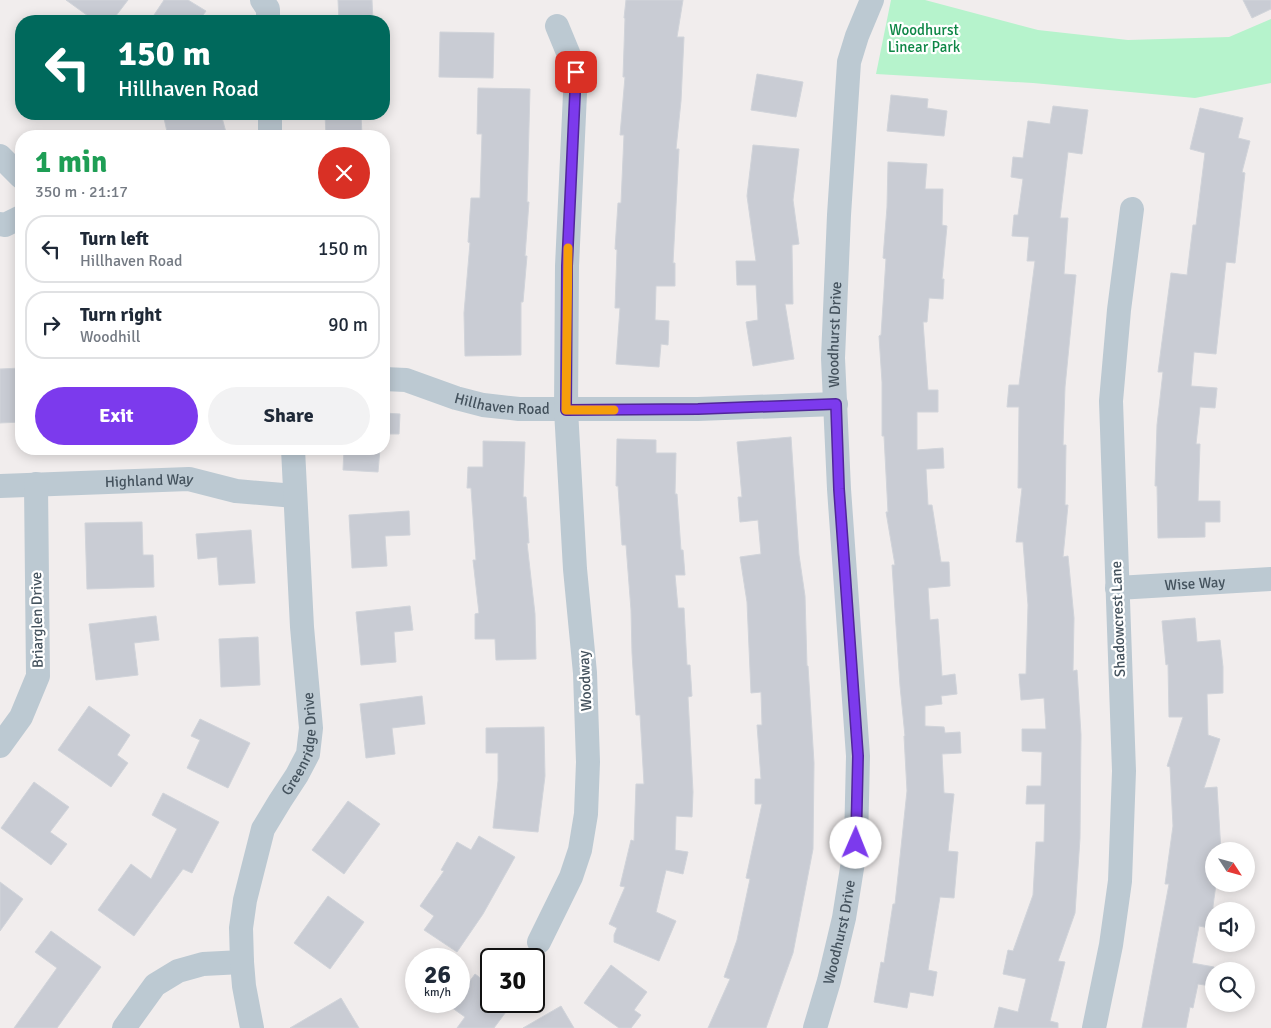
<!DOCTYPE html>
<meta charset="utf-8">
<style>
:root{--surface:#fff;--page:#f2f2f3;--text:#1f2937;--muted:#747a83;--line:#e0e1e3;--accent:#7c3aed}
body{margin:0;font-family:Signika,sans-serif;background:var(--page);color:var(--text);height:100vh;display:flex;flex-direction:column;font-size:19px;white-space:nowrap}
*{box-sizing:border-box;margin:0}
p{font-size:16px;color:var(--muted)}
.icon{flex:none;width:28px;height:28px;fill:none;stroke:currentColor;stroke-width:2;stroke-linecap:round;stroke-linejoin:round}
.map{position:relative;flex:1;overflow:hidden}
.panel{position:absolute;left:15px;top:130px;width:375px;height:325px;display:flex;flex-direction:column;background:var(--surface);border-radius:20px;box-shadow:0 2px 12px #0003}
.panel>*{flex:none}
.top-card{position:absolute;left:15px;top:15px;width:375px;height:105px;border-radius:20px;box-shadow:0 2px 12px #0003;background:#00695c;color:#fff;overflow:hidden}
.needle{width:32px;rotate:126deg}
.fabs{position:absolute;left:1205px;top:842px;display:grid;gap:10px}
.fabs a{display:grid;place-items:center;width:50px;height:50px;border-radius:50%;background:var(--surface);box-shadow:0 2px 12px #0003;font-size:25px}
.speed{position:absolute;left:405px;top:948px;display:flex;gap:10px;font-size:25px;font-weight:700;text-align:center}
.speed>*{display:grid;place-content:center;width:65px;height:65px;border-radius:50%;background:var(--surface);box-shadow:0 2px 12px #0003;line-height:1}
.speed small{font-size:12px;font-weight:400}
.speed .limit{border:2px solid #111;border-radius:8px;background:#fff;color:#111}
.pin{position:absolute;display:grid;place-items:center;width:42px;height:42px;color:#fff;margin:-21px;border-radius:10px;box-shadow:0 2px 8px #0006}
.me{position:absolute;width:55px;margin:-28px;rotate:1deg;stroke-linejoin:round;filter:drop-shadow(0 0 4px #0008)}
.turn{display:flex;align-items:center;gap:18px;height:105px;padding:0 20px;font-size:22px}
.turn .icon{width:65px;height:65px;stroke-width:2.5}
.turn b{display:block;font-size:35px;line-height:42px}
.round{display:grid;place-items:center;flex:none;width:52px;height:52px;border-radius:26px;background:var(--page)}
.summary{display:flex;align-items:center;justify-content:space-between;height:85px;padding:0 20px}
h1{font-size:30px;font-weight:700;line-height:38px;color:#1e9e55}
.action{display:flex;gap:10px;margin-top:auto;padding:10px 20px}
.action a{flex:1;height:58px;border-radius:30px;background:var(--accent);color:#fff;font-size:20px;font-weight:700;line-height:58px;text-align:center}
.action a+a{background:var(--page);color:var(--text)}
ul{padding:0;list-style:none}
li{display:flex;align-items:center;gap:15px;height:68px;margin:0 10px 8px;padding:0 10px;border:2px solid var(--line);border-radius:20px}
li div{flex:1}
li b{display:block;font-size:19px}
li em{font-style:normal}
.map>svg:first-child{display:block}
.green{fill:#b6f3cc}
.building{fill:#c9ccd4;stroke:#d1d4da}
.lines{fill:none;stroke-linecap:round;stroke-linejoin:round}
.minor{stroke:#bcc9d2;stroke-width:24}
.route-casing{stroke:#51269a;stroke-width:12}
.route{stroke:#7c3aed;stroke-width:9}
.slow{stroke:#f59e0b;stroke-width:9}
.labels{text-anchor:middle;stroke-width:4.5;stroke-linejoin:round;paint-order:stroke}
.park-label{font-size:15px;fill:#0d8645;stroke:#fff}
.street-label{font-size:15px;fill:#44525d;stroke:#fff}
</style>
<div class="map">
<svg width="1271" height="1028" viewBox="0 0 1271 1028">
<rect width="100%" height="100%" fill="#f1eded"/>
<!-- green -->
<path class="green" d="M891,0H925L1038,30L1128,40L1229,37L1271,19V83L1195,98L1033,83L876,74Z"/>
<!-- building -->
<path class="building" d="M66,0H128L112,21H95Z
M164,0H188L206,11L199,21H150Z
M338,0H372L373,21H339Z
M626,0H683L677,37H684L681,101L676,149H679L673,263H675V286H656L655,320L669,321L668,345L661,344L659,367L616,364L620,308H615L617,250L615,249L618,203H621L624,135H620L625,77H623L625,18H624Z
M1243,0H1271V9L1252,18Z
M440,32L494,33L493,78L439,77Z
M757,74L803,82L796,117L751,110Z
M478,88L530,89L527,202H529L525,256H527L523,302H521V355L465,356L464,313L470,243L468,242L471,198H480L482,134H477Z
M891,95L928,99L927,108L947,111L944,136L887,131Z
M1053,106L1088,110L1082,154L1068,152L1060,218H1068L1064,274L1076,275L1065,387L1063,445H1066L1065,505H1068L1063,557L1068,556L1074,618L1073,671L1077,670L1081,735L1080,838L1075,913L1058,961L1065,962L1050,1021L1058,1023V1028H994L999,1007L1018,1012L1026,979L1003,974L1008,950L1013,951L1033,895L1036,842H1044L1045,804H1026L1027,786H1041L1042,752L1022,751V729H1046L1044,698L1021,700L1019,674H1026L1028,605L1023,542H1016L1022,488H1018L1019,407H1007L1009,385H1019L1035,261H1027L1029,237L1012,236L1014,215H1018L1023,179L1011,177L1013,157L1023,158L1028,121L1050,124Z
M1200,108L1243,118L1238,138L1250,141L1242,172L1245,173L1235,263L1226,262L1216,354L1194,352L1191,386L1217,388L1215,408L1200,407L1196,444H1200L1198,501H1220V522H1205V537L1158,538L1157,486H1155L1157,425L1163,372H1158L1171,273L1187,275L1193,225H1196L1205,153L1190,149Z
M163,114H221L227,136H168Z
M325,114H361L362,136H326Z
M753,145L799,149L793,200L799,244L792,245L793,304H785L794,359L753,366L746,322L758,320L756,285H737L736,261H756L747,196Z
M888,162L927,164L925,189H943L942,225L947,226L942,279H944L943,299L929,298L927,322H923L928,390H938V412H917V450L943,448L944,468L926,469L928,505H932L941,562H949L950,586L928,588L930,620L938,619L942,676L955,674L957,694L941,696L942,704L925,706V726L944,727L945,733L960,732L961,753L942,754L944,793L954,794L948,851L958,852L954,898L940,897L928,970L937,972L933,996L910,992L907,1008L874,1002L881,962L884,963L893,904H895L907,791L904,736H905L900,686L892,565H895L886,512H888L884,436H882V382L879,336L881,335L886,259L883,258L887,207Z
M21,368V422L0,423V369Z
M384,413L400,414L399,434H384Z
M791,437L799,555L805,596L807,666H808L814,763L813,849L793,953L766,1028H708L730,979L724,977L737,940L750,879L746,878L762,804H755V779H761L757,725H762L761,692L751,693L747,602L740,557L761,554L758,520L740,522L738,497H742L737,442Z
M617,439L656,440V453H676L675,494H677L681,550H683L685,575H675L678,608H684L687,665H690L692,696L688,697L693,792L692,817L676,816L675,850L688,852L683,874L666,870L656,912L676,921L659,961L614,942V935L617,928L609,924L625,887L620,886L631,840L634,841L636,784H644L640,715H636L632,653L631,610L626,545H622L618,486H616Z
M483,441L525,442L523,497H526L529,543H527L535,614L536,659L496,660L495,639H475V614L479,613L473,560H476L471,488H467L468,467H483Z
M344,449H380L378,472L343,470Z
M409,511L410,535L385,536L387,566L352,568L349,515Z
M142,522L143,555H153L154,587L87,589L85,523Z
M251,530L255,583L219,585L217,557L198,559L196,534Z
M410,606L413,630L394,632L396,662L361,665L356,612Z
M156,616L159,640L134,643L138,675L96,680L89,624Z
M1195,618L1197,642L1220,640L1223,667V693L1207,694L1208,735L1220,739L1204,788L1217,787L1221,851H1214V884H1216L1213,906L1214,929L1199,926L1192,963L1214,967L1211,986L1198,984L1193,1008L1190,1007L1186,1028H1142L1169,884H1165L1173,826L1170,767L1167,766L1183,717H1169L1168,664L1166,665L1162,621Z
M258,637L260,685L221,687L219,639Z
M422,696L425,724L392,728L395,754L366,758L360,704Z
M89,706L130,735L117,755L128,763L111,787L58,750Z
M200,719L250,743L228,788L187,768L200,740L191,736Z
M544,727L545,776L538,832L493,828L498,781V753H486V728Z
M34,782L69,807L50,832L67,844L51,865L1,828Z
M163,793L219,822L192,873L183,869L134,936L98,910L131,864L151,879L177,829L152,815Z
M348,801L380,824L344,874L312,850Z
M479,836L515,857L483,914L457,952L424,930L434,916L420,906L444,871L441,870L457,842L471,850Z
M0,882L23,899L0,931Z
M328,896L364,922L330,969L294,943Z
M51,931L101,967L57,1028H14L57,968L35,952Z
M611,965L647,992L634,1010L641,1015L631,1028H619L584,1003Z
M475,974L491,986V1001H514L494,1028H457L465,1017L451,1007L455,1001H459V996Z
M341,998L359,1028H290Z
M561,1006L574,1028H523Z"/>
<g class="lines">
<!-- minor -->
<g class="minor">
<path d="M262,0L268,9V21"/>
<path d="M270,114V136"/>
<path d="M0,156L21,177"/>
<path d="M0,224L5,225L21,217"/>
<path id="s1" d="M384,379L406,380L456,398L483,405L519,409H698L836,404"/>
<path id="s2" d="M0,486L189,479L236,491L295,496"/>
<path id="s3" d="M1117,588L1271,579"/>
<path d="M0,746L21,717L38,676L36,484"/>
<path d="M539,942L571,877L580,850L586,814L588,762L585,673L575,569L566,410L567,266L576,72L557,26"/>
<path d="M124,1028L155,985L178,971L203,964L242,962"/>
<path id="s4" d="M252,1028L244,986L242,962L241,928L245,900L263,829L280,801L297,775L308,754L311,728L302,627L293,449"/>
<path id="s5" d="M815,1028L829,981L844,918L856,843L858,756L839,489L833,358L839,215L849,62L857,36L872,0"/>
<path d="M1094,1028L1111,945L1120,881L1124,771L1111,401L1119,310L1132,209"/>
</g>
</g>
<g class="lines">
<defs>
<path id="route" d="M576,72L567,266L566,410L698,409L836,404L839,489L858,756L856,843"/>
</defs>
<!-- route casing -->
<use href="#route" class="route-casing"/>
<!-- route -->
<use href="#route" class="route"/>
<!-- slow -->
<path class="slow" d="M568,248L566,410H614"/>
</g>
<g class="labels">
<!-- park labels -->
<g class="park-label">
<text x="924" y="35">Woodhurst<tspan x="924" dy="17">Linear Park</tspan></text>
</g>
<!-- street labels -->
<g class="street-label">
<text dy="5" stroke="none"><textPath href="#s5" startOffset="699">Woodhurst Drive</textPath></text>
<text dy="5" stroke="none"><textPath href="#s1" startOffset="122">Hillhaven Road</textPath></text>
<text dy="5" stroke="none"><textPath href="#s2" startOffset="149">Highland Way</textPath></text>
<text dy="5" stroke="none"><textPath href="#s3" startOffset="78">Wise Way</textPath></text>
<text transform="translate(1118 619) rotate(-92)" y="5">Shadowcrest Lane</text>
<text transform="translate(37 620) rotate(-91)" y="5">Briarglen Drive</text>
<text transform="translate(585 681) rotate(-93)" y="5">Woodway</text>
<text dy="5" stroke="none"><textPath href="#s4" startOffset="298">Greenridge Drive</textPath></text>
<text dy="5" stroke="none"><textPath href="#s5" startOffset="99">Woodhurst Drive</textPath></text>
</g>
</g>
</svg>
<div class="fabs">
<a><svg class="needle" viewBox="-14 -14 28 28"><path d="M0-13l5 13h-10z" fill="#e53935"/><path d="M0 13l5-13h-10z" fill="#747a83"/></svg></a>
<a><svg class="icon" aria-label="sound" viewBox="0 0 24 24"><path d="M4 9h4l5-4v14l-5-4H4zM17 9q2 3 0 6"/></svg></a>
<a><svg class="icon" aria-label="search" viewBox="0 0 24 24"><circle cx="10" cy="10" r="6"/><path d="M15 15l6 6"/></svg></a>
</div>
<div class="speed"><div>26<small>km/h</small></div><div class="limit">30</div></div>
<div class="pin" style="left:576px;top:72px;background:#d93025"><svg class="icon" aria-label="arrive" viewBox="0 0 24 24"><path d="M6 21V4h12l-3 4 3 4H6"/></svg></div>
<svg class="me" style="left:856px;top:843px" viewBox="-20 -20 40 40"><circle r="19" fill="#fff"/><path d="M0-13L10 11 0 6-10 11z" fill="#7c3aed"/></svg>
<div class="top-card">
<div class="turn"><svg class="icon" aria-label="left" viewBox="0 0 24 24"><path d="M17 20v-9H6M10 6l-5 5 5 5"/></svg><div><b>150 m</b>Hillhaven Road</div></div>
</div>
<section class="panel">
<div class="summary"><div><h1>1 min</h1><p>350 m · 21:17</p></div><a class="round" style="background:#d93025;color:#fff"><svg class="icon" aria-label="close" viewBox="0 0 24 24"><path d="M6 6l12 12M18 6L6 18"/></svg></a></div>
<ul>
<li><svg class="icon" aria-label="left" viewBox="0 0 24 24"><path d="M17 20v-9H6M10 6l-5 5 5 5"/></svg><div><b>Turn left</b><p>Hillhaven Road</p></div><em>150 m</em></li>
<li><svg class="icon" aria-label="right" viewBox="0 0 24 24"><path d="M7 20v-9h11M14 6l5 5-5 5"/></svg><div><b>Turn right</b><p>Woodhill</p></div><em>90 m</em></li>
</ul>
<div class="action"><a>Exit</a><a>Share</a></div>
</section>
</div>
